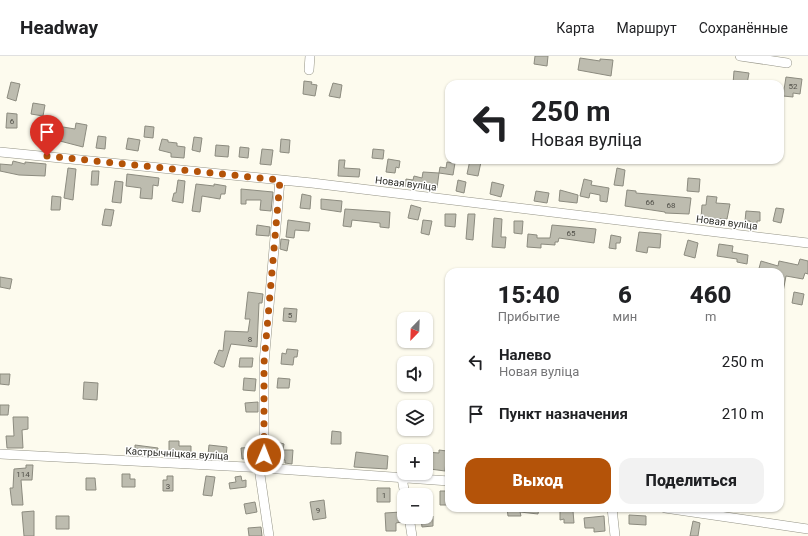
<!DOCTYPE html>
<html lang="ru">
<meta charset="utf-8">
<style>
:root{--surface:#fff;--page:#f2f2f2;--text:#202124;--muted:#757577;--line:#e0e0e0;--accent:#b45309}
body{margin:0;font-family:Roboto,sans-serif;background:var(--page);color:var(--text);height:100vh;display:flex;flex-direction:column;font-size:15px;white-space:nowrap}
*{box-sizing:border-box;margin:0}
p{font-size:13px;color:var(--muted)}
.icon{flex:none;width:22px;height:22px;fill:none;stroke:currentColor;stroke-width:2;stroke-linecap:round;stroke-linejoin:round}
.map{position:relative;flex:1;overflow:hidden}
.details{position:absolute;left:445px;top:212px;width:339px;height:244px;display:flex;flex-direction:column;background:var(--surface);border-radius:12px;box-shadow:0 1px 3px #0004}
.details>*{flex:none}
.banner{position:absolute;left:445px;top:24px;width:339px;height:84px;border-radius:12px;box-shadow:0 1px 3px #0004;background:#fff;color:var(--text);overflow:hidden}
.needle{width:26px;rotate:203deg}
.buttons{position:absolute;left:397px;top:256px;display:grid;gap:8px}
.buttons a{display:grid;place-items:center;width:36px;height:36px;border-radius:8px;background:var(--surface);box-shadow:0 1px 3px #0004;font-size:20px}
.pin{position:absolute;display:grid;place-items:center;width:34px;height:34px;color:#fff;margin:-41px -17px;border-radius:50% 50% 50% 0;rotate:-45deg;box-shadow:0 0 4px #0007}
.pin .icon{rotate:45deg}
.me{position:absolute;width:44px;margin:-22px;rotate:1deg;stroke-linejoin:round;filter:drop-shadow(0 0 3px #0008)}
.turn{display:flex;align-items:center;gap:14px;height:84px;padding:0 20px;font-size:18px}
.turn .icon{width:52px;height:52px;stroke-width:2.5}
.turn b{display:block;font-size:28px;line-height:34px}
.eta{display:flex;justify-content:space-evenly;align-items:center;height:68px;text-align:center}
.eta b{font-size:24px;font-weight:800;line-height:28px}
.button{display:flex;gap:8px;margin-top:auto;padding:8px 20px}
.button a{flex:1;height:46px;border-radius:12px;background:var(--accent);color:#fff;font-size:16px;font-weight:800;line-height:46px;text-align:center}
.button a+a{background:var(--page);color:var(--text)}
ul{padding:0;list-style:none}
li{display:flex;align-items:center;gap:12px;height:52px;padding:0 20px}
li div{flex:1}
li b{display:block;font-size:15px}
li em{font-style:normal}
header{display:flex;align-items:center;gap:24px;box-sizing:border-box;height:56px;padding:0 20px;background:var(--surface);border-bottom:1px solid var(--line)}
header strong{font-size:19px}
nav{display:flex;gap:22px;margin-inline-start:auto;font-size:14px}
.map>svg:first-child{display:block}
.building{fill:#bdbcaf;stroke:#8c8b7f}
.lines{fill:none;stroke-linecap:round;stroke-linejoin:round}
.minor-casing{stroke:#949386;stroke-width:10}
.minor{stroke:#fff;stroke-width:9}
.route{stroke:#b45309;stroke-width:7;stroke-dasharray:0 12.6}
.labels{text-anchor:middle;stroke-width:3;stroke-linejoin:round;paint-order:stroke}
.number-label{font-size:8px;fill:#504f48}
.street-label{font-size:10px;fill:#2b2b26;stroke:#fff}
</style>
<header>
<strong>Headway</strong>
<nav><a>Карта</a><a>Маршрут</a><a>Сохранённые</a></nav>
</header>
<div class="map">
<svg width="808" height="480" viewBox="0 0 808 480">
<rect width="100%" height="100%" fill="#fdfbee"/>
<!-- building -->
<path class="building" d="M535,0H548L547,10L534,8Z
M580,2L600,5V3L613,4L611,20L578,14Z
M734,15L749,17L747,28H733Z
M786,21L802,23L800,38L793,37V41L783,40Z
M304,25L312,26L311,28L317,29L315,40L303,38Z
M11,26L20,28L16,45L7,42Z
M333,27L342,29L340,42L329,40Z
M33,47L45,49L43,60L31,58Z
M7,57L17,58V72H6Z
M44,62L52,63L51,69L75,73L76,67L87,69L83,91L56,84L57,79L42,77Z
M145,70L154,71L153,82L144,81Z
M98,80L106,81L105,93L96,92Z
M194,81L202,82L200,96L192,94Z
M128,82L140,84L138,95L126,93Z
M162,83L168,84V86L177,87V90L185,91L184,102L171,101V97L159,94Z
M281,83L290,84L289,97L280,96Z
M216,89L229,90L228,101L215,100Z
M240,91L249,92L248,102L239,101Z
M262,93L273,94L271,109L260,108Z
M373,93L384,94L383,103L372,102Z
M388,103L400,105L399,112L396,111L395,117L386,116Z
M339,104H345L344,112L360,113L359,121L338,120Z
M470,104L481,106L478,120L467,118Z
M13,105L25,108V106L46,108L45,120L19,119L0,115V108L12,109Z
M447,106L455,107L453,119L439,117L440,111L446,112Z
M68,112L76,113L73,144L64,142Z
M617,112L625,114L623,130L614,129Z
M92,115H99L98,129H91Z
M423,116L439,117L437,132L430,131V135L405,130L406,123L413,124L414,120L422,122Z
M127,118L159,122L158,130L153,129L152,143L140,142L141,132L126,130Z
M688,122L700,123L699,136L687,135Z
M584,123L592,125L591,129L609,132L607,146L600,145V139L590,137L589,142L580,140Z
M178,124L185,125L183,147L172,145L174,137H176Z
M458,124L466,126L464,137L456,135Z
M115,125L123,126L121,147L112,146Z
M492,126L504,129L501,141L490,138Z
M196,128L214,130V128L226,130L225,138H221L220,143L202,140L200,156L192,155Z
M241,133L273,136L271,155L260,154L261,144H246V148H241Z
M560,134L578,139L577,147L559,145Z
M627,134L636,135V137L691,142L689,158L665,157V156L625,150Z
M536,135L549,137L547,147L534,145Z
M302,138L311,140L310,153L300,152Z
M52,140L61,141L60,154H51Z
M707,140L717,141L716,147L730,148L727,163L701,162L702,149H706Z
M321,143L342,145L341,156L321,153Z
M411,149L421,152L418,164L408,162Z
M776,152L784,153L781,167L773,165Z
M105,153L114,154L111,170L102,169Z
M345,153L390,156L389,172L380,171V167L352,164L351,171L343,170Z
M746,155L760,156V165H757V171L750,170V165H745Z
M445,158H456L455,171L445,170Z
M468,158H475L473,184L466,183Z
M494,162L502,163L501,181H506L505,192L492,191Z
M288,164L310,167L309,175L295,174L294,182L286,181Z
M423,164L432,165L429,179L421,177Z
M514,165H523L522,178L514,177Z
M257,169L270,171L269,180L256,179Z
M552,169L596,173L594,187L559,182L558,186H555V189L541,188V192L527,191L528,178L537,179V182H550Z
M639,176L661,178L660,192L648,191L647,197L636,195Z
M611,179L621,181L620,187H616V193L609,192Z
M281,183L289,184L287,195L280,193Z
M688,184L698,187L695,202L684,199Z
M719,188L733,190L732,196L748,199L747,208L737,206V203L717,200Z
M800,203L808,205V218L805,217L803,223L786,220L783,236H780V216H758L761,205L778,210L779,205L798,209Z
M0,221L12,223L10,233L0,231Z
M248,236L263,238L262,247H259L257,291L231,288L224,311H222L214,307L219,294L223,295L225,275L248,276L250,263H245Z
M794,236L804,238L802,249L792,247Z
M284,252L297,253L296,266L283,265Z
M287,293L298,294L297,301H294L293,309L281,308L282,297L286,298Z
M240,302H253L252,311H239Z
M0,318H10L9,329L0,328Z
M244,322L256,323L255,335L243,334Z
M278,322L290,323L289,332H277Z
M84,326L98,327L97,344L83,343Z
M258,346V356H246L245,347Z
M0,349H9L8,359H0Z
M13,361H28V373L22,374L23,392H7L6,380H14Z
M332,375L341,376V388H331Z
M169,385H179V390H191V400L182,399L183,396H169Z
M277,386L284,388L283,394H293L292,408L285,407V404L274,402Z
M135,389L158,392L157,400L135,399Z
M209,389L227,391L226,401L208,399Z
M255,391V402L242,403L241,392Z
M439,394L447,395L445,415L430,413V407H426V396L439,397Z
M356,396L388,400L387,413L354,411Z
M26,409H33L32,424H21L23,449H12L10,432H13L14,413L26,412Z
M122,418H130V423H135V431H122Z
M167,420H173V435H163V424H167Z
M206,420L215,421L212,440L203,439Z
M241,420L242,425L246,424V431L230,433L229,427L236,426L235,421Z
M86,422H95L96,434H86Z
M377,432H390V446H377Z
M440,435H449V449H440Z
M324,444L326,462L313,464L310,446Z
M255,446L257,456L246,458L244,448Z
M507,452H539L538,458L520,456L521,460H508Z
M34,455V480H24L22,456Z
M560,455H573L574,467H564V463L560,464Z
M401,456V466L396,467V475H386L385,457Z
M629,459L646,460V469L629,468Z
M56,460H69V473H56Z
M433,460V470L422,471L421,463Z
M604,460L605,475L594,476V472H585L584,462Z
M693,465L700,467L698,480H690Z
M261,471L262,480H249L248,472Z"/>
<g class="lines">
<defs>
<path id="minor" d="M740,0L787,7
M309,14L310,0
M0,96L312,127L808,187
M0,398L264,412L449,425
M259,412L269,480
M264,412V307L280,124
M402,422L405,439
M612,452L615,480
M665,452L808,473
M409,461L412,480"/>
</defs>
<!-- minor casing -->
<use href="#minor" class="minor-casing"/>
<!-- minor -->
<use href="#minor" class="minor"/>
</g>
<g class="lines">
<!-- route -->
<path class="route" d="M47,100L280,124L264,307V399"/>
</g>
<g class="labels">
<!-- number labels -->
<g class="number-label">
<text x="793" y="33">52</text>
<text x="12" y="68">6</text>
<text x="650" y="149">66</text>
<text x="671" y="152">68</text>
<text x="571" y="180">65</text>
<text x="290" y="262">5</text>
<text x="250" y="286">8</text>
<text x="23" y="421">114</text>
<text x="168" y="433">3</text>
<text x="384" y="442">1</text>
<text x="318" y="457">9</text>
</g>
<!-- street labels -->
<g class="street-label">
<text transform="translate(406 127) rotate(7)" y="4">Новая вуліца</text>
<text transform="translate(727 166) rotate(7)" y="4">Новая вуліца</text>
<text transform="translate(177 397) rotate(3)" y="4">Кастрычніцкая вуліца</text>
</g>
</g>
</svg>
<div class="buttons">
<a><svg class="needle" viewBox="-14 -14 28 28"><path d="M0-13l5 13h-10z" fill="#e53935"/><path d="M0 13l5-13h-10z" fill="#757577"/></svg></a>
<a><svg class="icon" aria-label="sound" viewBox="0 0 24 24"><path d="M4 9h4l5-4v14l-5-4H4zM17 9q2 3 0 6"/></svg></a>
<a><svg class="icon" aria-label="layers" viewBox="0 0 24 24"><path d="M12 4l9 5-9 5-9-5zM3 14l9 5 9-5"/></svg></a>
<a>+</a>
<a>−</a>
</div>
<div class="pin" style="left:47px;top:100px;background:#d93025"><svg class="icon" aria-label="arrive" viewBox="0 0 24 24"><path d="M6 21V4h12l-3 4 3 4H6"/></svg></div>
<svg class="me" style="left:264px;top:399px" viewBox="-20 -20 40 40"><circle r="17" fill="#b45309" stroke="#fff" stroke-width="3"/><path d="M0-11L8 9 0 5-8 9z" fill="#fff"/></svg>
<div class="banner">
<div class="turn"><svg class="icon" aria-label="left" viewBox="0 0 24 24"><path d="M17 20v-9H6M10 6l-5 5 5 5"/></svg><div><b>250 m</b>Новая вуліца</div></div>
</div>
<section class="details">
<div class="eta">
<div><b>15:40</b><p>Прибытие</p></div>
<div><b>6</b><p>мин</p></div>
<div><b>460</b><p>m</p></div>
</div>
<ul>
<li><svg class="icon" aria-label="left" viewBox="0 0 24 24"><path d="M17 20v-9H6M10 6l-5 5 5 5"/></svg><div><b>Налево</b><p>Новая вуліца</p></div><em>250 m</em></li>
<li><svg class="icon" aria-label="arrive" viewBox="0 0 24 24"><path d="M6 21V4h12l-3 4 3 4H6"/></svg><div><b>Пункт назначения</b></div><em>210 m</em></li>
</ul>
<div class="button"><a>Выход</a><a>Поделиться</a></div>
</section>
</div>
